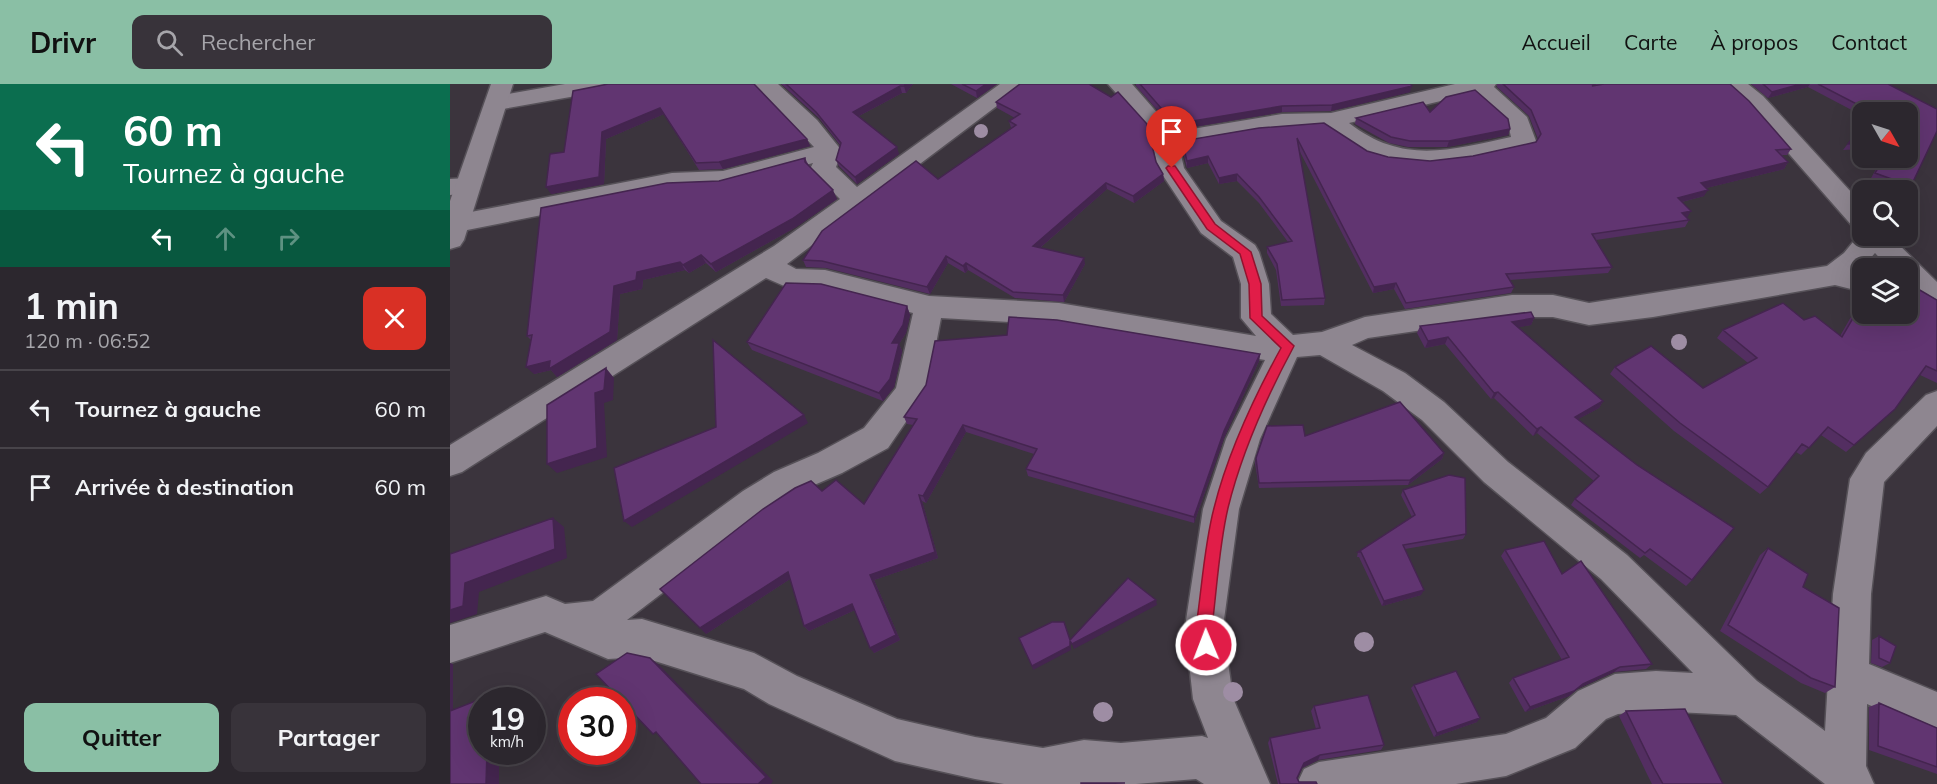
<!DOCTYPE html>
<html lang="fr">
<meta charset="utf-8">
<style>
:root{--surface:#2c272e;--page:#38333a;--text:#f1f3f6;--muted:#a6a5aa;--line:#48444a;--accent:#8abfa5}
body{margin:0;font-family:Mulish,sans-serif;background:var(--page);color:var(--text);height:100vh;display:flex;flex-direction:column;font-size:22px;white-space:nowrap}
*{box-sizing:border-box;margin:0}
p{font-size:20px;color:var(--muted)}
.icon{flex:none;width:33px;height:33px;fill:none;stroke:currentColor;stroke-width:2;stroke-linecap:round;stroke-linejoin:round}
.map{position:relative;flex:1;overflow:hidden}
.panel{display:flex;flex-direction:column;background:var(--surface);width:450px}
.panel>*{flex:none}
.top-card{background:#0b6e4f;color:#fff;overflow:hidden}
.needle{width:39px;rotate:129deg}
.buttons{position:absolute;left:1402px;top:18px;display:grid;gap:12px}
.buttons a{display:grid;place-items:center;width:66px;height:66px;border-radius:12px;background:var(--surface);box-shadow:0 6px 24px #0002,0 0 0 2px var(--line);font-size:30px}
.speed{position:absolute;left:18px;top:603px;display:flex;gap:12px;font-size:30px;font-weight:700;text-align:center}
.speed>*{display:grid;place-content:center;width:78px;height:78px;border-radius:50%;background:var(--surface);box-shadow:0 6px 24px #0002,0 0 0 2px var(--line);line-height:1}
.speed small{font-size:15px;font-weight:400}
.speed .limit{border:9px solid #d22;background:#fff;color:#111}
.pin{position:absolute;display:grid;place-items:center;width:51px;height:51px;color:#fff;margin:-62px -26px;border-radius:50% 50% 50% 0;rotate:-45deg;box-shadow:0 0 6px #0007}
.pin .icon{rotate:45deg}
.me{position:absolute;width:66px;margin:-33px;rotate:359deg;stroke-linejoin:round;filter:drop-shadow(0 0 4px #0008)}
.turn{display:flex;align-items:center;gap:21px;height:126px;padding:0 24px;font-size:27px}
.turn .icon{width:78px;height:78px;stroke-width:2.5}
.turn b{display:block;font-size:42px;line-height:51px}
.lanes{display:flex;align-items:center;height:57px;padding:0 24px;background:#0003;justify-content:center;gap:30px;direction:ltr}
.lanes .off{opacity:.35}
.round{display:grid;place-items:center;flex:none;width:63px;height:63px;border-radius:12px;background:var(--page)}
.summary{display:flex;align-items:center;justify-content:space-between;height:102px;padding:0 24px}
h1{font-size:36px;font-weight:700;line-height:45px}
.primary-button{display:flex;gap:12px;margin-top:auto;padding:12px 24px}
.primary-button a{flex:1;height:69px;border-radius:12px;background:var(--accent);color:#111;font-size:24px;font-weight:700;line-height:69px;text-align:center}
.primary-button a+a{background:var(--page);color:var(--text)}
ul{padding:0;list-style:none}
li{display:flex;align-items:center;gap:18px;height:78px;padding:0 24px;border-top:2px solid var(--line)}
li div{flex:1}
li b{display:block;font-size:22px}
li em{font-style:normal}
header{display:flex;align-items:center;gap:36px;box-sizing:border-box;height:84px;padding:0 30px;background:var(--accent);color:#111}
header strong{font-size:28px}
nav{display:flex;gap:33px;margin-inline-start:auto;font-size:21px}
.search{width:420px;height:54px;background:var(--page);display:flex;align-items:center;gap:15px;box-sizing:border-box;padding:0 21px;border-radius:12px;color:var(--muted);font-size:22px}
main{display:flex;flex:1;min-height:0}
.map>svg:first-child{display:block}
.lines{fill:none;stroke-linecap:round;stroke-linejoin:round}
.minor-casing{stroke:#565158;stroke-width:3}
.tertiary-casing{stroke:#565158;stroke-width:3}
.minor{fill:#8e8690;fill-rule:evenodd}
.tertiary{fill:#8e8690;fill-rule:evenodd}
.tree{fill:#9e8da4}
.wall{fill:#532e61}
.shaded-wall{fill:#44254f}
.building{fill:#613571;stroke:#44254f;stroke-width:1.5}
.route{fill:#e11d48;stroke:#92132f;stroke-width:1.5}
</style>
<header>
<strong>Drivr</strong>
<div class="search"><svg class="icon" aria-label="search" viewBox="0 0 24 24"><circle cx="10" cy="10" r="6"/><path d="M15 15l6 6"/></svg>Rechercher</div>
<nav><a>Accueil</a><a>Carte</a><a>À propos</a><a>Contact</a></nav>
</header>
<main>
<section class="panel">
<div class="top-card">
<div class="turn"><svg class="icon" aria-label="left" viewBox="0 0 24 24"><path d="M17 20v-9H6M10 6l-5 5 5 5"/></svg><div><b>60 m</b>Tournez à gauche</div></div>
<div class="lanes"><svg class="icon" aria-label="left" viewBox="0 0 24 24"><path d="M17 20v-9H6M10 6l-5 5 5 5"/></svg><svg class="icon off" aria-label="ahead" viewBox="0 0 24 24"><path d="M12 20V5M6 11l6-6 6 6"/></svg><svg class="icon off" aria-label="right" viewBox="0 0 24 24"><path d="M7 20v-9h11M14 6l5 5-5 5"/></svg></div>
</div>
<div class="summary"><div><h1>1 min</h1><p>120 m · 06:52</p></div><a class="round" style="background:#d93025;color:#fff"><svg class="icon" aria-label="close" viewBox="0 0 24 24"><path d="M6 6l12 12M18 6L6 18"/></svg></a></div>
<ul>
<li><svg class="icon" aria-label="left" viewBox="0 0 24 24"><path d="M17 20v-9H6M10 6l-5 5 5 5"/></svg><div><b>Tournez à gauche</b></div><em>60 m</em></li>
<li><svg class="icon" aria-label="arrive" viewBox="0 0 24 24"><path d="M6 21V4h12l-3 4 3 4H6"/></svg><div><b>Arrivée à destination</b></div><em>60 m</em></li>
</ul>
<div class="primary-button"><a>Quitter</a><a>Partager</a></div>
</section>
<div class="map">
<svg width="1487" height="700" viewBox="0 0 1487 700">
<rect width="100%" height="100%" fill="#3b343d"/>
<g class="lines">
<defs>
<path id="minor" d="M115,0H165L162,5L154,7L47,26L39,24L35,19L39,14L47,12Z
M304,0H328L367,36L392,67L386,83L407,103L550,0H576L337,180L346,185L375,186L479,212L609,219L806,252L791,234V200L783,173L751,149L708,84L699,46L658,0H682L724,48L832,30L881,29L1005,0H1046L1044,3L1077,33L1086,57L1083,62C1028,76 971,92 916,71C901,66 887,47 875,43C870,42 861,44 856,44C814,45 771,55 729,62L734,84L771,137L805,161L809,168L819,200L821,230L843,251L872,248L915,233L1062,211H1103L1139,219L1377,182L1394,169L1412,147L1404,144L1297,22L1273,0H1298L1313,12L1413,121V152H1440L1487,198V224L1477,221L1458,204V184H1439L1425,169L1409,187L1413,188V208L1385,201L1203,233L1139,241L1103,233H1062L918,254L902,261L955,289L994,318L1058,378L1177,471L1307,597L1375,647L1383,510L1400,395L1416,369L1476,311L1487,307V342L1434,398L1421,510L1419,580L1487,608V650L1417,620L1416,682L1424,700H1375L1286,631L1206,627L1168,630L1156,635L1125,664L1056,692L1006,700H847L854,685L869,678L1056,650L1096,634L1128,607L1165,590L1206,587L1243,589L1151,495L1034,398L972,336L933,307L870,271L847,273L810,355L789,425L773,543L783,614L820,700H754L746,695L686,700H554L525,695L445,677L319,620L294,605L192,573L158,575L95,548L0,579V541L96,512L115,520L143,517L293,407L324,388L368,369L414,344L446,304L463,229L375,206L341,205L316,194L12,388L0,392V361L324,162L390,115L360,85L363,79L273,103L222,105L7,148L0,146V132L222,89L273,87L364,63ZM1024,9L1058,40L1061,53C1000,66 953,81 899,39ZM491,234L609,241L815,276L776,355L753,425L735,543L743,615L758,654L752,652L671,659L634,656L593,664L525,653L447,635L347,592L304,569L192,535L177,536L317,429L348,408L392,389L438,364L477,307Z
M16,94L25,96L29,102L25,108L0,111V95Z"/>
<path id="tertiary" d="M41,0H63L14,156L10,162L0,165V117Z"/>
</defs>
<!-- minor casing -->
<use href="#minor" class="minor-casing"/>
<!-- tertiary casing -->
<use href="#tertiary" class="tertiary-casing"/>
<!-- minor -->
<use href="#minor" class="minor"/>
<!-- tertiary -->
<use href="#tertiary" class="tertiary"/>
</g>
<!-- trees -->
<g class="tree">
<circle cx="531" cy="47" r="7"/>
<circle cx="1229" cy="258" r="8"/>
<circle cx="914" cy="558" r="10"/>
<circle cx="783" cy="608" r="10"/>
<circle cx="653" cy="628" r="10"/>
</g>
<!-- wall -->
<path class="wall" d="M158,0L357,55L360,62L273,85L249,86L214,30L156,55L154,100L101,110L114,68Z
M331,0H463L456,9H452L409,32L449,70L407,100L389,82L386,76L390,61L369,34Z
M501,0H547L527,14Z
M686,0H960V8L881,27L832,28L725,46L686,2Z
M1047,0H1151L1341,65L1337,71H1332L1338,78L1334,85L1256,104L1254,112L1232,118L1237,134L1239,136L1235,143L1146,156L1162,183L1158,189L1060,196L1064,203L1061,209L955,225L944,205L923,209L849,66L875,214L874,221L831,222L826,186L817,169V163L838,158L809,119L787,97L769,100L758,79L737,84L732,64V57L809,44L917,67L938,73L980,77L1023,72L1086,58L1088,55L1079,32L1047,3Z
M1301,0H1438L1487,25V47L1461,102L1457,106H1449L1420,96L1432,74H1458V28H1413V32L1358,3L1318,14Z
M546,18L706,78L713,90L714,97L684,119L657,105L590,164L635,180L614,218L565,214L518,186L515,189L498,179L480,210L376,184L356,183L353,176L488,95L561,44L559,37L565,34L547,24Z
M980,28L1060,45L1058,51L997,63H958L939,59L905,40L906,34Z
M1413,40V65L1393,66Z
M355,74L359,82L387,115L346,143L266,188L256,179L239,189L235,186L193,196L192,205L170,210L167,256L107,293L101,286L84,290L81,256L77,252L269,97Z
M1468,205L1487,216V299L1470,291L1445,325L1396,368L1371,351L1351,371L1346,368L1318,403L1310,410L1224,347L1160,290L1165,283L1253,304L1298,279L1267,254L1273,246L1354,236L1390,252L1413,212V230H1458V217L1460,213Z
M457,222L460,231L456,249L449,260L452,267L444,303L433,317L302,266L297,258Z
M1084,234L1081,241L1068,243L1153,317L1149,324L1128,335L1242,496L1236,502L1194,471L1190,474L1121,421L1125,415L1144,397L1087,349L1083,352L1044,314L1041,315L995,260L975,264L967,249L970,242Z
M810,270L809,277L774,354L744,439L578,392L576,385L584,370L516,348L476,419L472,417L488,474L424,496L450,556L424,569L405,526L359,547L354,542L340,495L256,550L372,407L414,420L463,341L457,340L454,333Z
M855,352L994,369L992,375L958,401L809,404L805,379L806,374Z
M953,406L1016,450L1013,455L955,465L971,511L932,522L909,473H907L908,468L962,433L951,411Z
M1318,464L1353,503L1385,603L1375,609L1351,599L1270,547L1310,471Z
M1055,466L1112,490L1202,580L1196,585L1164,588L1127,605L1119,612L1075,628L1059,599L1063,594L1112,576L1051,472Z
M1429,552L1440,579L1432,583L1421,579L1422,556Z
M964,601L1027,638L984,653L961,604Z
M1429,619L1487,644V690L1419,666V623Z
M864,622L934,661L931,666L868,676L852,684L847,695L849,698L867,700H828L818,659L820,654L866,645L861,627Z
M1176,627L1273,700H1202L1196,688L1169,632Z"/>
<!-- shaded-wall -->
<path class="shaded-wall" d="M456,0H463L456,9L454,2Z
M536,0H547L527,14L526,7Z
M1351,0H1360L1358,3L1318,14L1322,8Z
M450,2L452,9L405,34L403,28Z
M962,2L960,8L881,27L882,21Z
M832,22V28L725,46V40Z
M210,24L214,30L156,55L154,100L101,110L96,103L152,48Z
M1060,45L1058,51L997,63L999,57Z
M357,55L360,62L273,85L269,78Z
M447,63L449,70L407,100L405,93Z
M758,72V79L737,84V77Z
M1338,78L1334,85L1248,106L1251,99Z
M713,90L714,97L684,119L683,112Z
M787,90V97L769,100V94Z
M656,99L657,105L584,169L583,162Z
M383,106L387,115L346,143L266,188L261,180Z
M1258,106L1254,112L1224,120L1228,114Z
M1241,127L1237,134L1228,135L1232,129Z
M251,171L256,179L239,189L233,181Z
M496,172L498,179L480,210L477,203Z
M634,174L635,180L614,218L613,211Z
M230,178L235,186L193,196L192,205L170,210L167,256L107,293L101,286L84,290L76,283L164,202L187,188Z
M516,179L518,186L515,189L513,182Z
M946,199L944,205L923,209L924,203Z
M457,222L460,231L456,249L449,260L452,267L444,303L433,317L429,309L442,259Z
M1084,234L1081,241L1059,245L1062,238Z
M998,253L995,260L975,264L978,257Z
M810,270L809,277L774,354L744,439V433L774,347Z
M156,284L164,294L163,316L154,319L157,373L107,389L97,380Z
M1048,308L1044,314L1041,315L1044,309Z
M1153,317L1149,324L1121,339L1125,333Z
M354,331L358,339L182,443L174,437Z
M513,341L516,348L476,419L473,412Z
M1091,343L1087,349L1083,352L1087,345Z
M994,369L992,375L958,401L960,396Z
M469,411L472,417L488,474L424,496L450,556L424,569L420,564V491Z
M103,434L114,443L117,474L29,508L27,530L0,539V526L15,499Z
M338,488L343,493L256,550L250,544Z
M974,506L971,511L932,522L934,517Z
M706,516L707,521L624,565L622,560Z
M402,520L407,525L359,547L354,542Z
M620,557L621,566L583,586L582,582Z
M200,574L209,581L323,697L321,700H308Z
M0,579L3,580V637L0,636Z
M1170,583L1164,588L1127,605L1119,612L1075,628L1080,623Z
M38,612L47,616H38Z
M1030,634L1027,638L984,653L987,649Z
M37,668H49V700H36Z
M870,671L868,676L852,684L854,679Z"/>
<!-- building -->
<path class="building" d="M158,0H304L357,55L269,78L246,79L210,24L152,48L149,93L96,103L100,70L114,68L123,7Z
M336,0H456L454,2H450L403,28L447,63L405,93L386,76L391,59L366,28Z
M512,0H536L526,7Z
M570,0H639L661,13L668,8L697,40L706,78L713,90L683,112L656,99L583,162L634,174L613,211L563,208L516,179L513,182L496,172L477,203L372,177L353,176L372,147L466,77L488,95L566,41L559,37L570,30L546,18Z
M690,0H960L962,2L882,21L832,22L725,40Z
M1053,0H1145L1142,2L1154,0H1280L1299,17L1341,65L1326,66L1338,78L1251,99L1258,106L1228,114L1241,127L1232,129L1239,136L1142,150L1162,183L1056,190L1064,203L956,219L946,199L924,203L847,54L875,214L832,216L827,180L817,163L842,157L809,113L787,90L769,94L758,72L737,77L732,57L809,44L874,39L917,67L938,73L980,77L1023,72L1086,58L1091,50L1081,26Z
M1313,0H1351L1322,8Z
M1368,0H1438L1487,25V47L1461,102L1425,89L1434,74H1458V28H1422Z
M1025,6L1058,35L1060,45L999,57H960L941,53L906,34L973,18L980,28L996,13Z
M1413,40V59L1398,60Z
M355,74V78L383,106L342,135L261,180L251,171L233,181L230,178L187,188L186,196L164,202L160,248L99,285L100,277L76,283L82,251L77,252L91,124L217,99L269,97Z
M336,199L371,200L457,222L453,241L442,259H449L440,295L429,309L297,258Z
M1468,205L1487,216V287L1476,282L1445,325L1404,361L1378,343L1359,364L1352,360L1318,403L1230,339L1165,283L1201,262L1253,304L1307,274L1273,246L1333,219L1354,236L1365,232L1392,253L1413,217V230H1458V218L1460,219Z
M1081,228L1084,234L1062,238L1153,317L1125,333L1187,381L1284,444L1242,496L1200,465L1195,469L1125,415L1149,392L1091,343L1087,345L1048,308L1044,309L998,253L978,257L970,242Z
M559,233L607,236L810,270L774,347L744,433L576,385L587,365L513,341L473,412L469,411L485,468L420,491L446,551L420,564L402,520L354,542L338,488L250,544L210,505L313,425L345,404L361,397L372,407L386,396L414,420L467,335L454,333L476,301L485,257L557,251Z
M263,256L354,331L174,437L164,384L266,343Z
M156,284L154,306L145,309L147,364L97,380V321Z
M950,318L994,369L960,396L809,399L806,374L817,342L853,341L855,352Z
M999,391L1015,394L1016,450L953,461L974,506L934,517L911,468H908L965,431L953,406Z
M103,434L105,465L15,499L13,522L0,526V470Z
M1094,457L1112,490L1131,477L1202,580L1170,583L1133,600L1124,607L1080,623L1063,594L1119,573L1055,466Z
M1318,464L1358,490L1353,503L1389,524L1385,603L1361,594L1278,541Z
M678,494L706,516L622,560L620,557V562L582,582L569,554L602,538H614L620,556Z
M1429,552L1446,562L1440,579L1429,574Z
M177,569L200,574L316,693L308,700H251L206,648L203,650L146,590Z
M1006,587L1030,634L987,649L964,601Z
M918,611L934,661L870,671L854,679L847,694L849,698H866L867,700H830L820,654L870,644L864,622Z
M38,612V616H32V668H37L36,700H0V627Z
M1429,619L1487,644V683L1428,662Z
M1235,625L1273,700H1213L1204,684L1176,627Z
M631,699H675L631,700Z"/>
<!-- route -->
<path class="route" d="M718,82H725L765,140L801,168L811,200L812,232L844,262C816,314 792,367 778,424C769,462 767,504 762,543L764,561L762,566L756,569L750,566L746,543C752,504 754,462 764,424C778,368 803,315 831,264L800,234L799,200L790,170L757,145L716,84Z"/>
</svg>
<div class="buttons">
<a><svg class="needle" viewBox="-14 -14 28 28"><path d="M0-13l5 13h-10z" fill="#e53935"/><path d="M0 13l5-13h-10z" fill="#a6a5aa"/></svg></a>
<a><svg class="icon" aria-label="search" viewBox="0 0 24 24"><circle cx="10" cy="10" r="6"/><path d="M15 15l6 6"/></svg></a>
<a><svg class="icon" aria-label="layers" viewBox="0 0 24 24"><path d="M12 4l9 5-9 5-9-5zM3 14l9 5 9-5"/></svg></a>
</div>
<div class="speed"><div>19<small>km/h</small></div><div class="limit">30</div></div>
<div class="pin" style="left:722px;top:84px;background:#d93025"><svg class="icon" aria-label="arrive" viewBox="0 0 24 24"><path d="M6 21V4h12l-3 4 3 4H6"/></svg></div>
<svg class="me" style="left:756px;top:561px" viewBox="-20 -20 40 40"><circle r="17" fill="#e11d48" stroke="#fff" stroke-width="3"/><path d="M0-11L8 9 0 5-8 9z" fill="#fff"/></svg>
</div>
</main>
